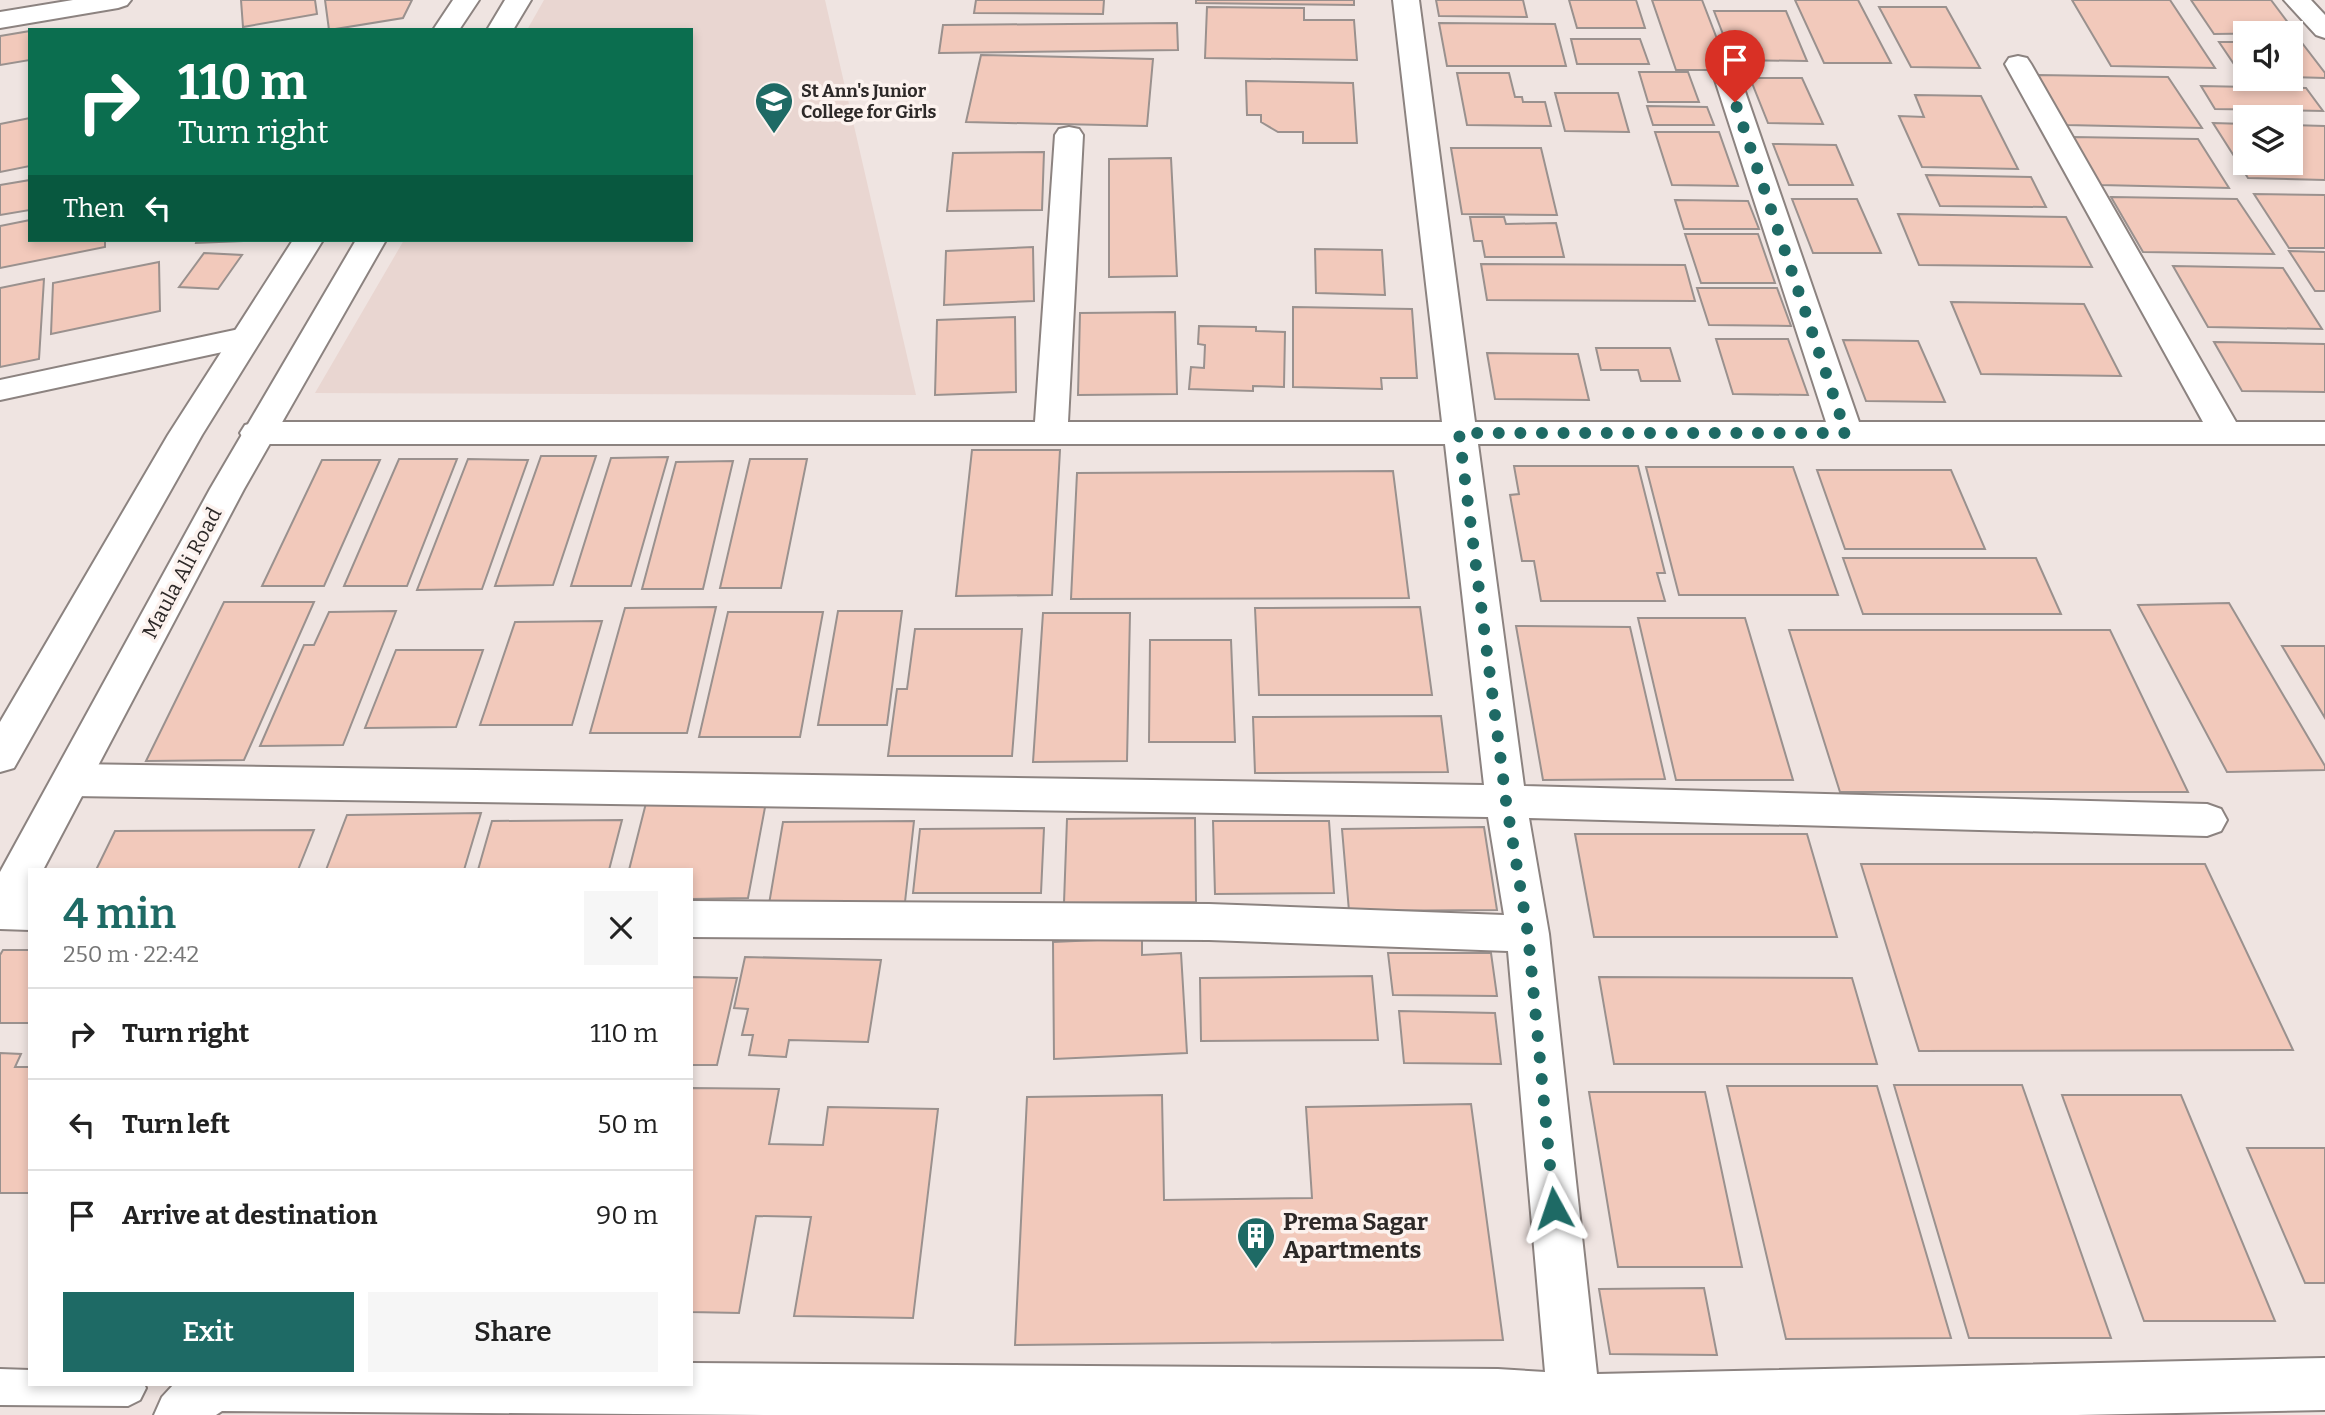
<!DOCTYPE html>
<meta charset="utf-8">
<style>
:root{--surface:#fff;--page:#f6f6f6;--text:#222;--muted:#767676;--line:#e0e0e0;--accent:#1e6a65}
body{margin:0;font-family:Bitter,serif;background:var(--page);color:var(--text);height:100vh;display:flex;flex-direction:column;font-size:26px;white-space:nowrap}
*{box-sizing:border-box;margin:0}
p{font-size:23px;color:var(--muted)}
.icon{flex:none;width:38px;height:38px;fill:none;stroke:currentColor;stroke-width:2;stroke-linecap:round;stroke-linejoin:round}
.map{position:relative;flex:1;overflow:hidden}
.details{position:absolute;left:28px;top:868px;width:665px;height:518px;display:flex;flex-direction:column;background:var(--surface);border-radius:0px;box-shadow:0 4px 10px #0003}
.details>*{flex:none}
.banner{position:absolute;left:28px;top:28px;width:665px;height:214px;border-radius:0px;box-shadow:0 4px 10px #0003;background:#0b6e4f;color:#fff;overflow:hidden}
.tools{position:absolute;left:2233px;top:21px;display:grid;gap:14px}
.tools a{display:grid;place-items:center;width:70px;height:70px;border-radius:0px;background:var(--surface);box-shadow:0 4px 10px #0003;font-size:35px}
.pin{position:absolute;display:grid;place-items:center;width:60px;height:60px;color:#fff;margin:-72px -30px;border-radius:50% 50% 50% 0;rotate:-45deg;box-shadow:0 0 7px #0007}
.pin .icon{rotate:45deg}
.me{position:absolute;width:77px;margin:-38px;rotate:355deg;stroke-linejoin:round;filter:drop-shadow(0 0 5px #0008)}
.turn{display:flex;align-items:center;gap:24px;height:147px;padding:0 35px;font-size:32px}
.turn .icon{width:91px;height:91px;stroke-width:2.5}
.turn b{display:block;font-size:49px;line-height:60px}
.then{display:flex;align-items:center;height:66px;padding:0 35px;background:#0003;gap:14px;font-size:26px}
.round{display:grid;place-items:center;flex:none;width:74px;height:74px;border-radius:0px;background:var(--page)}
.summary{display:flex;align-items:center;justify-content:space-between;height:119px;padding:0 35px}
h1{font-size:42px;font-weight:600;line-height:52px;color:var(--accent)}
.primary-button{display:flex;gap:14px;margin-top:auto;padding:14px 35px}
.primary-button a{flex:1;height:80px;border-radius:0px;background:var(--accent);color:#fff;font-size:28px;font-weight:600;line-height:80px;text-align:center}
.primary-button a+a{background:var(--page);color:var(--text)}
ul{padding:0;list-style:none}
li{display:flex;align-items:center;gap:21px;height:91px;padding:0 35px;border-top:2px solid var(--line)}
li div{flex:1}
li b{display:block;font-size:26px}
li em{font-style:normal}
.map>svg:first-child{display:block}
.built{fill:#e9d6d1}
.building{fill:#f2c9bb;stroke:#9a918e;stroke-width:2}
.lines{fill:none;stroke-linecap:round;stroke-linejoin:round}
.service-casing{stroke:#8c8380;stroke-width:4}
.minor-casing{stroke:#8c8380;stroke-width:4}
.primary-casing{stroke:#8c8380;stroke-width:4}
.service{fill:#fff;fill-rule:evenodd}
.minor{fill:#fff;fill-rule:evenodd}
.primary{fill:#fff;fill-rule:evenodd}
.route{stroke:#1e6a65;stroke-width:12;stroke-dasharray:0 21.6}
.labels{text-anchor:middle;stroke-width:7;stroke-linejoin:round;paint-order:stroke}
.far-poi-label{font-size:18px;font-weight:bold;fill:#2d2928;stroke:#fcf2ee;text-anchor:start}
.street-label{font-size:21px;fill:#2d2928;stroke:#fcf2ee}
.near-poi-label{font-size:24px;font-weight:bold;fill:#2d2928;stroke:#fcf2ee;text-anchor:start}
</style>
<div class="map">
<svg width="2325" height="1415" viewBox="0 0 2325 1415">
<rect width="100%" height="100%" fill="#efe4e1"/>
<!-- built -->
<path class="built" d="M544,0H825L916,395L315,393L404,240H691V30H527Z"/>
<!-- building -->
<path class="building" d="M241,0H315L317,14L243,27Z
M325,0H412L403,18L329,30Z
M976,0H1104L1103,14L974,13Z
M1196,0H1354V5L1196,3Z
M1436,0H1523L1527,17L1439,16Z
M1569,0H1636L1645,28H1577Z
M1652,0H1702L1729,70H1676Z
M1795,0H1858L1891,63H1824Z
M2072,0H2170L2215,68L2111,66Z
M2191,0H2271L2298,36H2291V33L2214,34Z
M1207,7L1304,8V20H1354L1357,60L1205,58Z
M1879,7H1946L1980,68L1911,67Z
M1714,11H1786L1807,61L1733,60Z
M1177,23L1178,50L939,53L943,25Z
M1439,23L1555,24L1566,66H1447Z
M30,31V60L0,65V36Z
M1571,39H1640L1649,64H1577Z
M2219,42H2245V76H2242Z
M2291,43H2302L2325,73V78L2291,77Z
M981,55L1153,59L1147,126L966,122Z
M1639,72H1688L1699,102H1648Z
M1457,73H1509L1515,97H1522L1523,102H1545L1551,126L1467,125Z
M2037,75L2168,77L2202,128L2066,125Z
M1750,78H1802L1823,124L1768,123Z
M1246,81L1353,83L1357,143H1303V132H1278L1261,122V115H1247Z
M2201,86L2306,88L2323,111L2215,109Z
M1555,93H1618L1629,132L1565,131Z
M1915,95L1981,96L2018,169L1922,167L1899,116L1924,117Z
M1647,106L1707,107L1714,125H1653Z
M30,118V166L0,172V124Z
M2213,123L2245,124V163H2291V125L2325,126V180L2248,178Z
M1655,132H1719L1738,186L1672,185Z
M2072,137L2198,139L2229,188L2100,185Z
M1773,144L1836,145L1853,185H1789Z
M1451,148H1541L1557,215L1462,214Z
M1044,152L1042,210L947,211L953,153Z
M1171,158L1177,276L1109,277V159Z
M1926,175L2031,177L2046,207L1940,206Z
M30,180V210L0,215V185Z
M2254,194L2325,195V248H2289Z
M2111,197L2237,199L2274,254L2143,252Z
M1792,199H1857L1881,253H1813Z
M1675,200L1748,201L1759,229H1684Z
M1898,214L2066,217L2092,267L1919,265Z
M1470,217H1504L1506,224L1556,223L1564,257H1485L1482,241H1474Z
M30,220V240H105V247L0,268V226Z
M1685,234H1758L1775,283H1701Z
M197,240H265L196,243Z
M1033,247L1034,301L944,305L946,251Z
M1315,249L1382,250L1385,295L1316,293Z
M2289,251L2325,252V291H2315Z
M204,253L242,255L218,289L179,287Z
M159,262L160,311L51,334L53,283Z
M1481,264L1685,265L1695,301L1487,300Z
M2173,266L2283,268L2322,329L2208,327Z
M44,279L39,359L0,367V288Z
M1697,288H1777L1791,326L1709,325Z
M1951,302L2084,304L2121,376L1981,374Z
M1293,307L1412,309L1417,378H1381L1382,389L1293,387Z
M1175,312L1177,394L1078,395L1080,313Z
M1015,317L1016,392L935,395L937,320Z
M1199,326L1256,327V331L1285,332L1284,387L1253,386V391L1189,389L1191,367L1204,368L1205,345L1198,344Z
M1716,339H1788L1808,395L1733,394Z
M1843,340L1918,341L1945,402L1866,401Z
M2214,342L2325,344V392L2242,391Z
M1596,348H1670L1680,381H1641L1638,370H1601Z
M1487,353L1578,354L1589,400L1495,399Z
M972,450H1060L1052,595L956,596Z
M541,456H596L553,585L495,586Z
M668,457L631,586H571L611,458Z
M399,459H457L407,586H344Z
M468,459L528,460L482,589L417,590Z
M750,459H807L781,588H720Z
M322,460H380L324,586H262Z
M733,461L703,589H642L676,462Z
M1514,466H1638L1665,573H1657L1665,601H1541L1534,561H1522L1510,495L1519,494Z
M1646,467H1793L1838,595H1679Z
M1817,470H1951L1985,549H1845Z
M1393,471L1409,598L1071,599L1077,473Z
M1843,558H2036L2061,614H1863Z
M224,602H314L244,760L146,761Z
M2229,603L2325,766V770L2227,772L2138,605Z
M716,607L687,733H590L625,608Z
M1420,607L1432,695H1259L1255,608Z
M396,611L343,745L260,746L304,645H314L329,612Z
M838,611H902L887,725H818Z
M728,612H823L800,737H699Z
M1043,613H1130L1127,761L1033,762Z
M1638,618H1745L1793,780H1676Z
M602,621L572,725H480L515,622Z
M1516,626L1630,627L1665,779L1543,780Z
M915,629H1022L1012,756H888L897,689H907Z
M1789,630H2110L2188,792H1840Z
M1150,640H1231L1235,742H1149Z
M2282,646H2325V718Z
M396,650H483L456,727L365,728Z
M1441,716L1448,772L1255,773L1253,717Z
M766,802L748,898L691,899V870H629L646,803Z
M481,813L464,870H326L347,815Z
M1195,818L1196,902L1064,903L1067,819Z
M622,820L609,870H478L492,821Z
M914,821L904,911L769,904L783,822Z
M1213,821H1329L1334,893L1215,894Z
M1484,827L1497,910L1349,911L1342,829Z
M1044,828L1041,893H913L920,829Z
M314,830L298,870H96L115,831Z
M1575,834H1807L1837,937H1594Z
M1861,864H2205L2293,1050L1919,1051Z
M1142,938V955L1181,953L1187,1053L1054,1059L1053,942Z
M3,950H30V1023H0V955Z
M1388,953H1491L1497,996L1393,995Z
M745,957L881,960L868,1042L789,1040L786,1057L749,1055L753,1035H742L748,1009L734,1008Z
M1372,976L1378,1040L1201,1041L1200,978Z
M691,977L737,978L717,1065H691Z
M1599,977L1852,978L1877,1064H1614Z
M1399,1011L1495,1013L1501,1064L1404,1063Z
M0,1053L21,1054L15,1067H30V1193H0Z
M1894,1085H2022L2111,1338H1969Z
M1727,1086H1877L1951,1338L1786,1339Z
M691,1088L779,1089L769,1144L823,1145L828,1107L938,1109L913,1318L794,1316L811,1217L756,1216L739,1313L691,1312Z
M1589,1092H1705L1742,1267H1618Z
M1162,1095L1164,1200L1312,1198L1306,1107L1471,1104L1503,1340L1015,1345L1027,1097Z
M2062,1095H2181L2275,1321H2144Z
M2247,1148H2325V1283H2305Z
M1704,1288L1717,1355L1610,1354L1599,1289Z"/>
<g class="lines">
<defs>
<path id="service" d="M0,1369L30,1370V1384H144L146,1388L140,1400L128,1406L0,1405Z"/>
<path id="minor" d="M73,0H131L127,5L118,8L0,28V12Z
M1393,0H1419L1475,422H1826L1714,77L1718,71L1727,69L1736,71L1740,77L1859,422H2203L2005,64L2009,58L2018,56L2027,58L2031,64L2236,422H2325V444H1478L1524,786L2207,804L2221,809L2227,820L2221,831L2207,836L1529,818L1549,934L1597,1374L2325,1358V1410L2077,1415H764L222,1411L216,1415H154L162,1397L174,1384H691V1363L1498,1369L1545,1372L1508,951L1209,940L691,937V901L1209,904L1504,915L1488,817L72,796L58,791L52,780L58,769L72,764L1484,785L1445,444H257L245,441L240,433L245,425L257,422H1035L1055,135L1059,129L1069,127L1079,129L1083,135L1068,422H1442Z
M2284,0H2311L2325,15V38L2316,35Z
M244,328L255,331L260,338L255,345L0,400V380Z
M0,893L30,894V930L0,929Z"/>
<path id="primary" d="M453,0H479L459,30H433Z
M505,0H531L513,30H487Z
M293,240H323L202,435L14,768L0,772V722L168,435Z
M356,240H386L244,489L43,870H30V896L15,923L0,929V872L210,489Z"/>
</defs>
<!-- service casing -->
<use href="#service" class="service-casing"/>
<!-- minor casing -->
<use href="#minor" class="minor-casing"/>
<!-- primary casing -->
<use href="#primary" class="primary-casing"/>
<!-- service -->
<use href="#service" class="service"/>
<!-- minor -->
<use href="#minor" class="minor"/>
<!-- primary -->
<use href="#primary" class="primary"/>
</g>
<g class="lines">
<!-- route -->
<path class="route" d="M1554,1208L1528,934L1506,801L1459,433H1846L1735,102"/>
</g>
<!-- icons -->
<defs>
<symbol id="university-pin" viewBox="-11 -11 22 30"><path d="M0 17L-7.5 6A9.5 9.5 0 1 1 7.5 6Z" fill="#1e6a65" stroke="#fcf2ee"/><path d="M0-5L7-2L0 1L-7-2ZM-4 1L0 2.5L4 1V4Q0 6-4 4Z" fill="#fff"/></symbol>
<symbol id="building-pin" viewBox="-11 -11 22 30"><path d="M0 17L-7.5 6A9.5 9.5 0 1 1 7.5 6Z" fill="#1e6a65" stroke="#fcf2ee"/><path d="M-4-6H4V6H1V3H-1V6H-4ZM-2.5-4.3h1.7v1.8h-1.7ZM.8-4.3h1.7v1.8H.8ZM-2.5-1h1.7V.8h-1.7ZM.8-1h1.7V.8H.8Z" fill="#fff"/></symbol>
</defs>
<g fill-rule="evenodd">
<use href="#university-pin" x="752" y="79" width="44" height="60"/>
<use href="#building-pin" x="1234" y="1214" width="44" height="60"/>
</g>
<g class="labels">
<!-- far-poi labels -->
<g class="far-poi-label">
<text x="801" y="97">St Ann's Junior<tspan x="801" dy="21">College for Girls</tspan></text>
</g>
<!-- street labels -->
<g class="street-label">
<text transform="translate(182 573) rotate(-62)" y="7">Maula Ali Road</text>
</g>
<!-- near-poi labels -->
<g class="near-poi-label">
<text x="1283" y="1230">Prema Sagar<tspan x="1283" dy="28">Apartments</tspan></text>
</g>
</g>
</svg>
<div class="tools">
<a><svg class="icon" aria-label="sound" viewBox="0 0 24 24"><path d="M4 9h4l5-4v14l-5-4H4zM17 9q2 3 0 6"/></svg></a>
<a><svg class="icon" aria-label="layers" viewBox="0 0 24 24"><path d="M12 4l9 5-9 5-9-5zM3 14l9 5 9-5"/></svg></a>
</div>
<div class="pin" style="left:1735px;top:102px;background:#d93025"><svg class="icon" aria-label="arrive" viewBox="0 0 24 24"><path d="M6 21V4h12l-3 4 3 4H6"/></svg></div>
<svg class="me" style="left:1554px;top:1208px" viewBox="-20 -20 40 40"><path d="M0-17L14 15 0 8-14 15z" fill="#1e6a65" stroke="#fff" stroke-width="4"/></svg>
<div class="banner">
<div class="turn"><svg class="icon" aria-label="right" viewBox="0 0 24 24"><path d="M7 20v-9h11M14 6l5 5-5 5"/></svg><div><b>110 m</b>Turn right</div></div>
<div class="then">Then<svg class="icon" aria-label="left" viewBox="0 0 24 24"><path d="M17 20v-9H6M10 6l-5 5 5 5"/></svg></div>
</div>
<section class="details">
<div class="summary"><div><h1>4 min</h1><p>250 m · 22:42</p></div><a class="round"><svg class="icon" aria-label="close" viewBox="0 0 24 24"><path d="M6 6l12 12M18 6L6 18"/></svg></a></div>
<ul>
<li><svg class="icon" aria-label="right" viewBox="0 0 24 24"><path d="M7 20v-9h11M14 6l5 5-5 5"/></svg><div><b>Turn right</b></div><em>110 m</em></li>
<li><svg class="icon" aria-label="left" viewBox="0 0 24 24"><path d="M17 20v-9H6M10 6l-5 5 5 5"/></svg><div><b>Turn left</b></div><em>50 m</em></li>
<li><svg class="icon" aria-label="arrive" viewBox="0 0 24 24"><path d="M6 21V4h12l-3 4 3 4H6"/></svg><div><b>Arrive at destination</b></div><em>90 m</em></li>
</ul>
<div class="primary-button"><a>Exit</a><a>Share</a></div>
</section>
</div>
